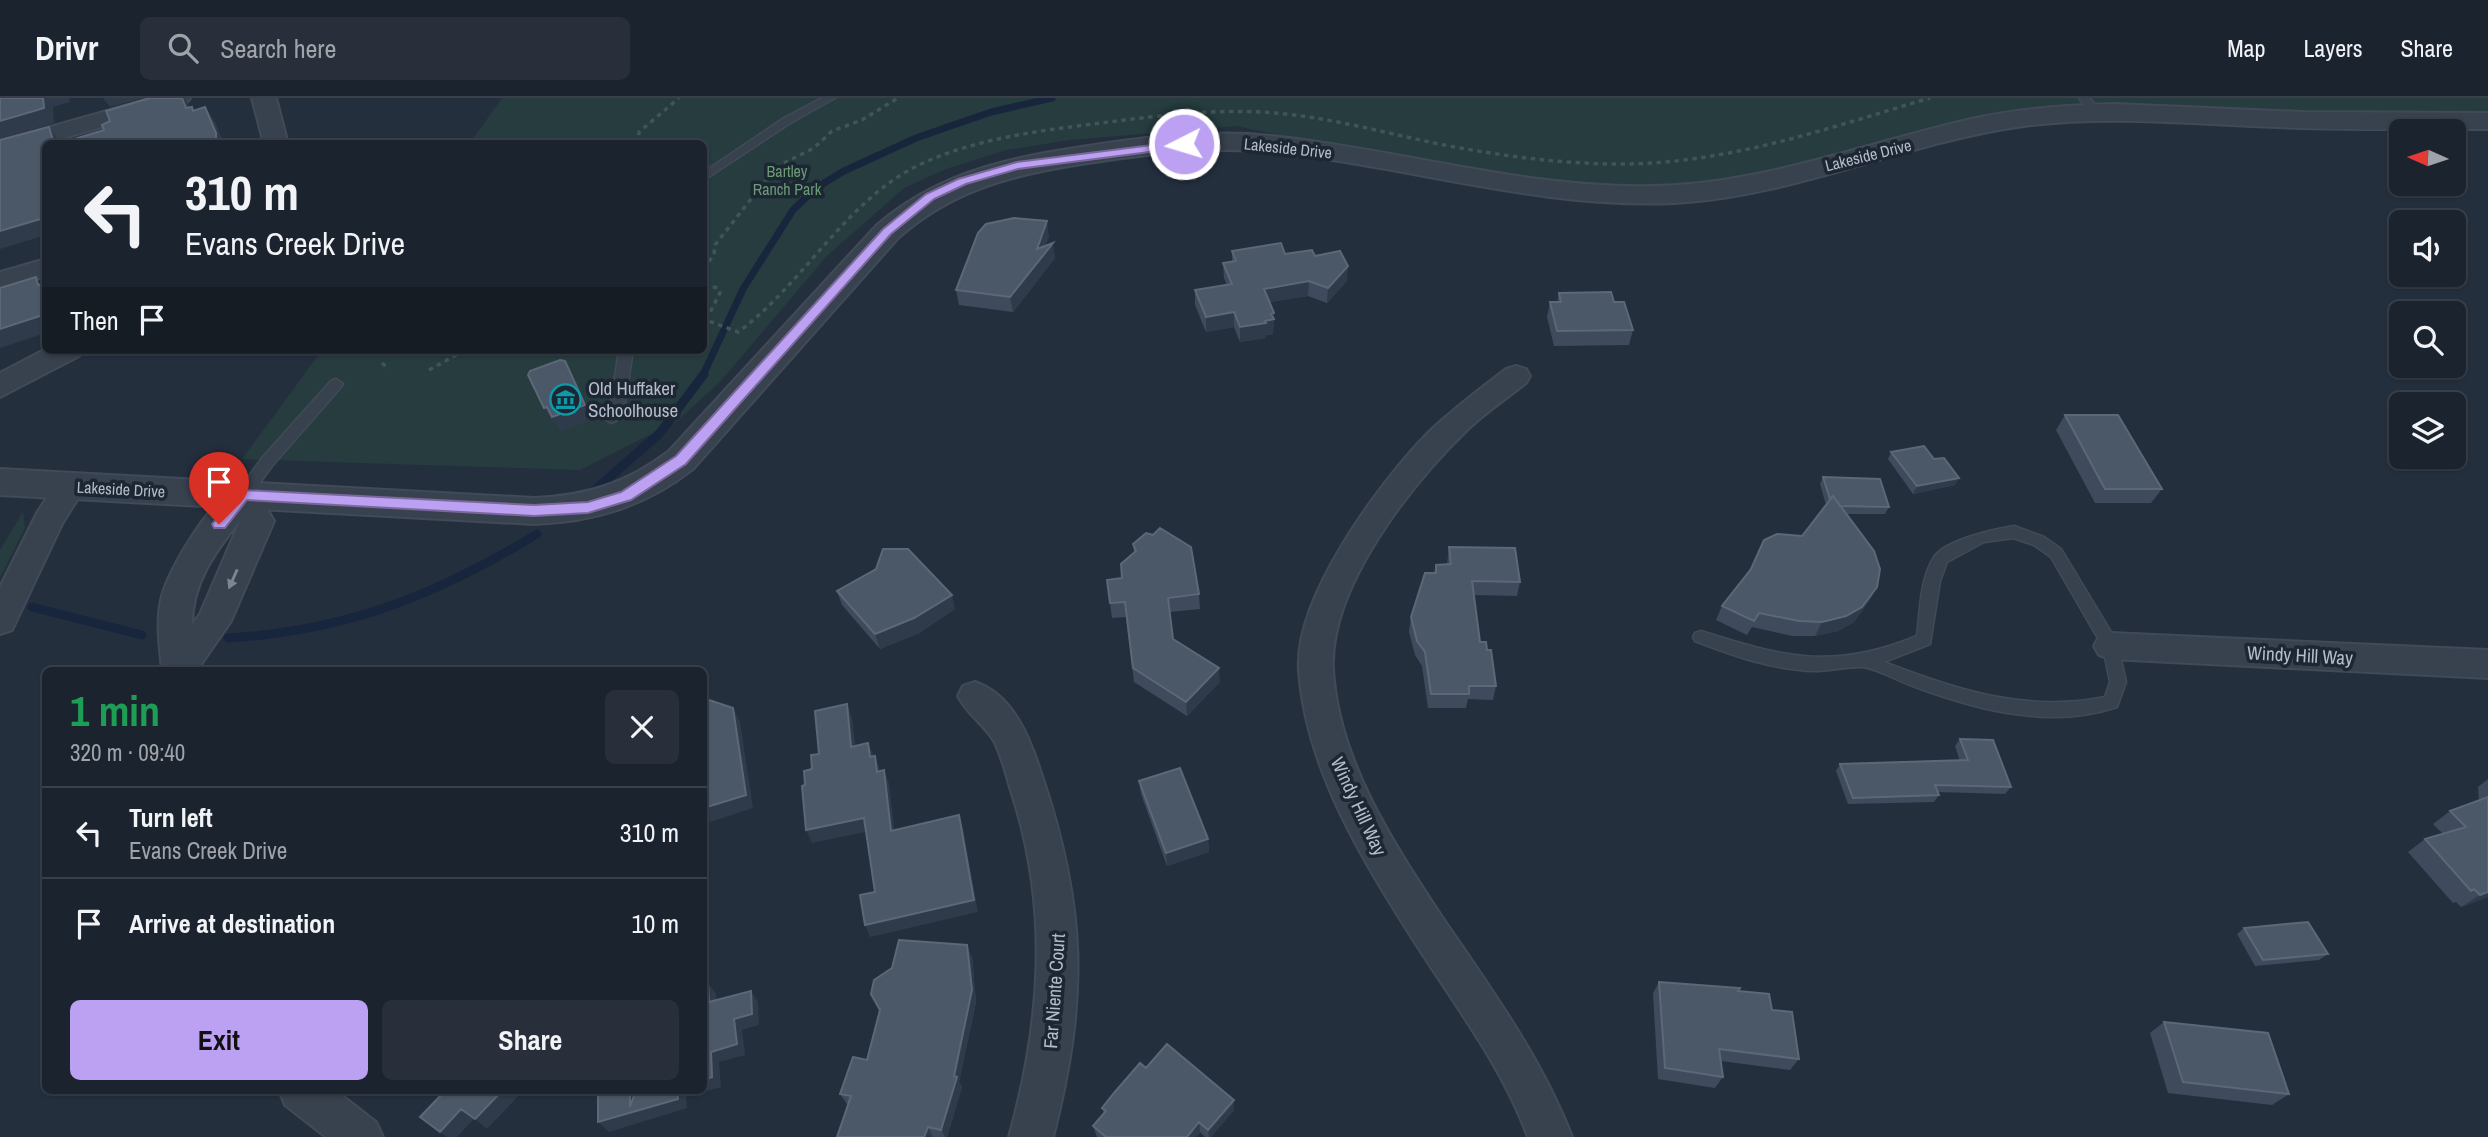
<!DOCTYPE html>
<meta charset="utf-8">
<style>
:root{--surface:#1b232e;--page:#282f3a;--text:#f1f3f6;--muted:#a0a4aa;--line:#39404a;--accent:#bca0f2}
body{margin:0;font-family:"Archivo Narrow",sans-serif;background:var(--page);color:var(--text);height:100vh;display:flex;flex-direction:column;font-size:26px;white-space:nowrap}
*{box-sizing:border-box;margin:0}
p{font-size:23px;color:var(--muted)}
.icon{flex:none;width:38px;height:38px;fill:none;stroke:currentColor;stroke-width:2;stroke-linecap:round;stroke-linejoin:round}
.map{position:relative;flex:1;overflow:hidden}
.panel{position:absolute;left:42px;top:569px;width:665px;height:427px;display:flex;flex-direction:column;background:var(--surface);border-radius:10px;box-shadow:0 2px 5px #0004,0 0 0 2px var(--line)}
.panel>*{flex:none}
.top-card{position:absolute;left:42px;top:42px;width:665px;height:214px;border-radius:10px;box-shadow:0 2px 5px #0004,0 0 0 2px var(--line);background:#1b232e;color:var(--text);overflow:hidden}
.needle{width:46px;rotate:273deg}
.buttons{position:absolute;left:2389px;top:21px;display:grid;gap:14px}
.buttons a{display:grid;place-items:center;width:77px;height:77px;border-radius:10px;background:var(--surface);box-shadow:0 2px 5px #0004,0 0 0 2px var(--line);font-size:35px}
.pin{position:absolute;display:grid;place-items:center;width:60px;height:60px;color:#fff;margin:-72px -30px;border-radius:50% 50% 50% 0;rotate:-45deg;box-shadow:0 0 7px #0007}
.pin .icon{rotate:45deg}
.me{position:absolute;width:77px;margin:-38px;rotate:265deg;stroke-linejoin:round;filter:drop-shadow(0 0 5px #0008)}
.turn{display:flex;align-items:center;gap:24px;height:147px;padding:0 28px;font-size:32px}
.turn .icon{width:91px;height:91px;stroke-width:2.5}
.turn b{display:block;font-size:49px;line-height:60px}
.then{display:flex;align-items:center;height:66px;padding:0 28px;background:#0003;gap:14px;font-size:26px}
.round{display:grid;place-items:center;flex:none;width:74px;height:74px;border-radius:10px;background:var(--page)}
.headline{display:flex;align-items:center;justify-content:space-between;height:119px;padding:0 28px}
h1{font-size:42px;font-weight:800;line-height:52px;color:#1e9e55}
.cta{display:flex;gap:14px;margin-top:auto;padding:14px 28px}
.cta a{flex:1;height:80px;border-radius:10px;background:var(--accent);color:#111;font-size:28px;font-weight:800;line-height:80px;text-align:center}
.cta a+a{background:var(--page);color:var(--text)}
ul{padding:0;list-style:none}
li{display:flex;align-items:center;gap:21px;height:91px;padding:0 28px;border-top:2px solid var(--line)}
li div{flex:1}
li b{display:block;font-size:26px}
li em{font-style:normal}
header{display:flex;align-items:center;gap:42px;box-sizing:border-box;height:98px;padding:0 35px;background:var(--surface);border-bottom:2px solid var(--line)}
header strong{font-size:33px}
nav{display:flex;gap:38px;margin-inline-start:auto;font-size:24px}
.search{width:490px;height:63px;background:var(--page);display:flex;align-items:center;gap:18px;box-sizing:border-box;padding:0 24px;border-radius:10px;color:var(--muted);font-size:26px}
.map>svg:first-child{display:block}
.green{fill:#263c3f}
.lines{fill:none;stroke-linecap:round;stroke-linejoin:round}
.stream-far1{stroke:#17263c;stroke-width:7}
.stream{stroke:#17263c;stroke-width:9}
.service-casing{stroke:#414a57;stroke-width:3}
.minor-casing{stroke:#414a57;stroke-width:4}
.tertiary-casing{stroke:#414a57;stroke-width:4}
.path{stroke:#3f5557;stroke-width:3.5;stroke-dasharray:4.5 4.5;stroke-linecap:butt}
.service{fill:#38414e;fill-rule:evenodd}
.minor{fill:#38414e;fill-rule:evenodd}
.tertiary{fill:#38414e;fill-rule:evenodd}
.wall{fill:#3f4b5c}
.shaded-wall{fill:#2f3b4b}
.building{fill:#4b5868;stroke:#5c6777;stroke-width:2}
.oneway{fill:#7c8592}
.route{fill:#bca0f2;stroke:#7a689d;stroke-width:2}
.labels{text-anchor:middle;stroke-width:7;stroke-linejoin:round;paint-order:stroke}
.far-street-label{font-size:16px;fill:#b4bcc9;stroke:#1d2633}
.far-park-label{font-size:16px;fill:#6b9a76;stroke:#1d2633}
.poi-label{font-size:19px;fill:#b4bcc9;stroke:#1d2633;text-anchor:start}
.street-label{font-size:19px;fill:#b4bcc9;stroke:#1d2633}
</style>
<header>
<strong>Drivr</strong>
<div class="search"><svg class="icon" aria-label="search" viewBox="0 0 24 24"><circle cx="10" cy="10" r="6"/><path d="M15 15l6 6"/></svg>Search here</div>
<nav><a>Map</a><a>Layers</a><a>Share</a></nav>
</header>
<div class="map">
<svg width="2488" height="1039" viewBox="0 0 2488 1039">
<rect width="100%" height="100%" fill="#242f3e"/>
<!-- green -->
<path class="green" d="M502,0H2488V21L2046,12L1770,80L1603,93L1296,46L1284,38L1236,28L1070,42L1006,52L946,71L904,90L827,158L720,284L677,323L580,372L242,361L322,252H704V46L470,45Z
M23,414L25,430L0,480V452Z"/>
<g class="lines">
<!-- stream-far1 -->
<path class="stream-far1" d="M703,277L743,191L793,112L816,90L844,73L916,40L991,14L1052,0"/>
<!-- stream -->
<path class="stream" d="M597,390L659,336L704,276
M32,509L142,537
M228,540C346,533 437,497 537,436"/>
<defs>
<path id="service" d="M822,0H835L792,24L704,82V74L784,20Z
M2079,0H2090L2101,15L2099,17H2091Z
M619,252H633L625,305L616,323L611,325L604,320L611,305Z
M336,281L343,286L341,289L272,368L248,401H238L236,397L238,393L262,360L331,283Z
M2014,428L2044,439L2061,451L2117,544L2126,584L2117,609C2051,631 1981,613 1918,590C1902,585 1878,571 1863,569C1850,568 1829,573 1815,573C1773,572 1734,558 1695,543L1693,539L1695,535L1701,533C1783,559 1833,573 1917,538C1920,513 1920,481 1934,459C1945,442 1995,431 2014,428ZM2013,440L2034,447L2051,459L2103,549L2110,584L2105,599C2027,615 1956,592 1884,564L1930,546L1940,483L1947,464L1984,444Z"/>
<path id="minor" d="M153,0H190L186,5L0,58V43Z
M252,0H276L288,46H264Z
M46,161V178L0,191V174Z
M46,251L83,252L79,258L0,299V275Z
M1516,268L1526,271L1530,278L1526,285C1507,300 1486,314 1468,331C1412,385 1329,489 1333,571C1338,661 1392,743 1440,816C1489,888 1540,957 1572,1039H1528C1502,968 1454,906 1414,843C1362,761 1306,671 1299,572C1294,500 1379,385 1428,335C1453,311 1479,292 1506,271Z
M70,378L81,381L85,389L62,426L12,532L0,536V489L37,415L59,381Z
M243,386L254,389L274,423L231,523L197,572H162C160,550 156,525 161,502C167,472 214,395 243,386ZM241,421L200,516L192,527C192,484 216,453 241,421Z
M2111,535L2488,552V580L2111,561L2099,557L2094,548L2099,539Z
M975,584C1013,597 1030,640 1041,675C1087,810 1088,901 1053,1039H1009C1041,924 1049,813 1013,699C1007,681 1003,660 994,643C984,626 967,616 958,598L963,588Z
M279,992H335L376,1024L383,1039H326L285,1007Z"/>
<path id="tertiary" d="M2115,6L2302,14L2488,15V31C2417,31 2347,32 2276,29C2192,26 2107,17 2024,28C1905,44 1794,99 1674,105C1537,111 1405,67 1270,54C1205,48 1139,57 1075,67C1007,78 950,94 898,140L693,371C646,408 594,424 534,426L0,397V371L534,400C587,398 627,385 669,353L876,128C933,79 997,62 1069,51C1136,40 1204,31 1272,38C1407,52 1541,96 1677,87C1780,80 1876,42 1976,20C2022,10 2068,7 2115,6Z"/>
</defs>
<!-- service casing -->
<use href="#service" class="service-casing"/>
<!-- minor casing -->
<use href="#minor" class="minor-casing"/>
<!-- tertiary casing -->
<use href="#tertiary" class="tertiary-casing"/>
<!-- path -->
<path class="path" d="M638,46L639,34L679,0
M704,171L714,156L715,147L776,69L814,50L832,33L862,22L898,0
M704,187L718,190L720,195L706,222L738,234C805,185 845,102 921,66C979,39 1046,32 1109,24C1170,16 1232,9 1294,17C1343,23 1391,36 1439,46C1496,57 1553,65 1611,66C1722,68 1825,31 1930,0
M382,265L389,271
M429,272L465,252"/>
<!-- service -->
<use href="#service" class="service"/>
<!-- minor -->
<use href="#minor" class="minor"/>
<!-- tertiary -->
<use href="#tertiary" class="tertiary"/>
</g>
<!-- wall -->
<path class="wall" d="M1049,138L1045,148L1055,160L1013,214L959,207L956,192Z
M1232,153L1315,158L1347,183L1327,205L1308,198L1270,204L1274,215L1273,236L1266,237V240L1240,244L1234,229L1206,234L1195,207V192L1227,187L1224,180L1223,165L1232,163Z
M1559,195L1614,204L1633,232L1629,247L1554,248L1547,219L1550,204H1557Z
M2065,317L2162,391L2151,405H2095L2056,332Z
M1891,354L1955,387L1913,396L1888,361Z
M1823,379L1889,409L1885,416H1846L1877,489L1869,503L1854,524L1838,533L1815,538H1792L1752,529L1747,537L1716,522L1722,508L1802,438L1826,407L1820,386Z
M1133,446L1199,496L1200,511L1169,514L1173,541L1220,584L1187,618L1134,584L1126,519L1112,520L1107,482L1122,480L1134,455Z
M1449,449L1520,484L1517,498L1474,497L1480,544L1487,552L1496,588L1493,602L1468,601L1466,610H1428L1422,568L1415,557L1409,534L1411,519L1434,475L1436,467H1447Z
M837,493L955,511L919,535L880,551L842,507Z
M1960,641L2011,689L2005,696L1938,694L1939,697L1934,704L1848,706L1836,673L1840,666L1960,663L1955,648Z
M2488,681V799L2461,809L2456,804L2453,805L2408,754L2425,741L2443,736L2433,726L2450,713L2479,703L2478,689Z
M1139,683L1208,741L1209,754L1167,768L1141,696Z
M2244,830L2328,856L2319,862L2255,868L2237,836Z
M972,859L976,904L959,984L962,989L947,1039H837L848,1007L847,1006L840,996L867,962L880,913L871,896Z
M1659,884L1738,893L1772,912L1799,961L1790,972L1721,963L1723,979L1715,990L1658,981L1653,895Z
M2164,924L2289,996L2272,1007L2168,995L2150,935Z
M1146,970L1234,1002V1012L1211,1039H1205L1200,1034L1196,1039H1097L1093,1028L1104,1016L1102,1010Z"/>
<!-- shaded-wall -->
<path class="shaded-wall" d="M43,0H69L70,4L53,9L54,25L0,41V23Z
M103,0H143L110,9Z
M182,0H185L188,6L196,25L186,10Z
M205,9L215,24L224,46H216Z
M49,29L60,44L61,46H54Z
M46,120V137L0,151V133L37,122Z
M1047,123L1049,138L1041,161L1053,145L1055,160L1013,214L1010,199L1037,151Z
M1348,168L1347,183L1327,205L1328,190Z
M1309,183L1308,198L1264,205V191Z
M1234,214V229L1206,234V219Z
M1274,215L1273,236L1266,237V240L1240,244V229Z
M46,216V235L0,250V231Z
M572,278L592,322L560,334L555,324L552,325L544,310Z
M1959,380L1955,387L1913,396L1917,388Z
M1877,489L1869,503L1854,524L1838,533L1815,538L1822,524Z
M952,497L955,511L919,535L880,551L875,536Z
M1219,570L1220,584L1187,618L1186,604Z
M847,606L852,620L857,662L851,649Z
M733,610L740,624L753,710L704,726V710Z
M868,645L874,658L870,659Z
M875,658L880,672L882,687L877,674Z
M884,672L889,686L896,746L891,733Z
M959,717L963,730L978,814L870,839L865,827Z
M864,720L870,733L812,745L806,732Z
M1208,741L1209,754L1167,768L1166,755Z
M2488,794V799L2461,809L2480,797Z
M967,847L972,859L976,904L959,984L962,989L947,1039H945L941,1032L954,978Z
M708,885L716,896L717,915L709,904Z
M751,893L758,904L759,927L742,932L745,957L719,964L721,989L686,999L687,1010L609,1034L598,1024L630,1009V992H704V982L711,954L734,921Z
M503,992H524L487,1031L475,1021Z
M1234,1002V1012L1211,1039H1209L1208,1032Z
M461,1011L474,1021L457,1039H447L440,1034Z
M1199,1024L1200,1034L1196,1039H1187Z
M928,1029L933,1039H924Z"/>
<!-- building -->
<path class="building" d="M0,0H43L44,10L0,23Z
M150,0H182L186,10L192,9L193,13L205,9L216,35V46H58L104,32L102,27L110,23L106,13Z
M49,29L54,46H46V120L37,122L0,133V42Z
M1014,120L1047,123L1037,151L1053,145L1010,199L956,192L978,135L986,126Z
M1281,145L1285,156L1312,152L1315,158L1340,153L1348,168L1328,190L1309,183L1264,191L1274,215L1271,216L1274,221L1265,223L1266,225L1240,229L1234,214L1206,219L1195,192L1232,186L1223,165L1236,163L1232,153Z
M36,179L38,187L46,185V216L0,231V190Z
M1611,194L1614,204H1624L1633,232L1557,233L1550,204H1561L1559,195Z
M560,262L565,263L585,307L552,319L547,309L544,310L528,277L530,273Z
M2065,317H2118L2162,391H2105Z
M1924,348L1934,361L1944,360L1959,380L1917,388L1891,354Z
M1823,379L1880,381L1889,409L1840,408L1833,398L1830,401Z
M1833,398L1874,453L1880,471L1877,489L1862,509L1846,518L1822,524L1799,523L1759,515L1754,523L1722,508L1751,471L1764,442L1777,436L1802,438Z
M1160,430L1191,449L1199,496L1168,500L1173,541L1219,570L1186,604L1133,570L1125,504L1110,505L1107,482L1122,480L1121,466L1136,453L1133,446L1146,435L1153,437Z
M1449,449L1515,450L1520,484L1472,483L1480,544H1486L1487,552H1491L1496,588H1469V596H1431L1425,554L1417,543L1411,519L1425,475H1436V467L1451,466Z
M883,451H908L952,497L914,520L875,536L837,493L876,471Z
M709,602L733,610L746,697L704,710V608Z
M847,606L851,649L868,645L870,659L875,658L877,674L884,672L891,733L959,717L974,802L865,827L860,797L875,794L864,720L806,732L802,688L805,687L804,673L812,671L811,657L819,656L815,613Z
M1960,641L1993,642L2011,689L1935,687L1939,697L1853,700L1840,666L1968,662Z
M1180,670L1208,741L1166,755L1139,683Z
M2488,699V794L2480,797L2474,791L2471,793L2425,741L2466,729L2450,713Z
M2308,824L2328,856L2263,862L2244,830Z
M899,842L967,847L972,892L954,978L957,979L941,1032L928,1029L924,1039H837L851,998L840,996L853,959L867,962L880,912L871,896L874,882L892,870Z
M1659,884L1740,890L1738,893L1769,896L1772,912L1792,914L1799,961L1719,951L1723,979L1665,970Z
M708,885L709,904L751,893L752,916L734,921L737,946L711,954L712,979L704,982V886Z
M2164,924L2268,935L2289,996L2183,984Z
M1167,946L1234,1002L1208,1032L1199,1024L1187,1039H1106L1093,1028L1106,1013L1102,1010L1114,995L1140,965L1146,970Z
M439,992H503L475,1021L461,1011L440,1034L420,1019L443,995Z
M598,992H630V1009L636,992H677L678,1001L598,1024Z"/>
<!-- one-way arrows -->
<defs><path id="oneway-solid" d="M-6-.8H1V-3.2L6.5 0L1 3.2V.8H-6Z" transform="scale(1.75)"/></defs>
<use class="oneway" href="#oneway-solid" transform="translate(233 481) rotate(114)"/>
<!-- route -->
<path class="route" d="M1184,43L1189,46L1188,49L1018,71L966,86L934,101L891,136L686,366L631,402L588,415L534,418L247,402L225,430H214L212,426L238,393L243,392L534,407L588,404L621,394L676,358L883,131L926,96L958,81L1017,64Z"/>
<!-- icons -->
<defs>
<symbol id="museum-ring" viewBox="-11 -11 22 22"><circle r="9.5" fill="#1d2633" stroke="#0f9aa8" stroke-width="1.5"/><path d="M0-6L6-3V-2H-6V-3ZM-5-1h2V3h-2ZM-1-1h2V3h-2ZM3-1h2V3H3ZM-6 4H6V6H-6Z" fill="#0f9aa8"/></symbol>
</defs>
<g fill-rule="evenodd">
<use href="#museum-ring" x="548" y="284" width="35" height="35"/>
</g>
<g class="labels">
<!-- far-street labels -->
<g class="far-street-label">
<text transform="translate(1288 50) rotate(6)" y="6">Lakeside Drive</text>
<text transform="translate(1868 57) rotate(-14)" y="6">Lakeside Drive</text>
<text transform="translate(121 391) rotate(3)" y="6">Lakeside Drive</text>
</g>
<!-- far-park labels -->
<g class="far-park-label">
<text x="787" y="79">Bartley<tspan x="787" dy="18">Ranch Park</tspan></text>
</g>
<!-- poi labels -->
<g class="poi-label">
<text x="588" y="297">Old Huffaker<tspan x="588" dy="22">Schoolhouse</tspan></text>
</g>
<!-- street labels -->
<g class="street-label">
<text transform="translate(2300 557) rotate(3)" y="7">Windy Hill Way</text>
<text transform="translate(1359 708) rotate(65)" y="7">Windy Hill Way</text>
<text transform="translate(1054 893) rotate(-86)" y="7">Far Niente Court</text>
</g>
</g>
</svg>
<div class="buttons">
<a><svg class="needle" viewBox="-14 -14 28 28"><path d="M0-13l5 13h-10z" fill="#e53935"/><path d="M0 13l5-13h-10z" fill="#a0a4aa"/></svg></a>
<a><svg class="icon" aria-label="sound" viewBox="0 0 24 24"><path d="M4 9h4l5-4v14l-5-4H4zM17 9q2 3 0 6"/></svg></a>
<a><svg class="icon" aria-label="search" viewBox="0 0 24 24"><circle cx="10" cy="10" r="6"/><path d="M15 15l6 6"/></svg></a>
<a><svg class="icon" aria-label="layers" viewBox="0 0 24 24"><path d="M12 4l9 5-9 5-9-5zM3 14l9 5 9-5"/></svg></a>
</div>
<div class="pin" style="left:219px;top:426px;background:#d93025"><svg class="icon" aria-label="arrive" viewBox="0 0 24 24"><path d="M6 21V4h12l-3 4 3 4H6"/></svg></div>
<svg class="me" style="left:1184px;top:46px" viewBox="-20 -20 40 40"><circle r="17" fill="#bca0f2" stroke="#fff" stroke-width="3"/><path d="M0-11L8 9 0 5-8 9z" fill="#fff"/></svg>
<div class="top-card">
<div class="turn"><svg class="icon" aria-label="left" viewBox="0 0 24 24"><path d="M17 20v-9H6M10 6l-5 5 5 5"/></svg><div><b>310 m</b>Evans Creek Drive</div></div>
<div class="then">Then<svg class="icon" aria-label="arrive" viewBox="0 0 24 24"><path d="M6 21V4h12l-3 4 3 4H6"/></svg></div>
</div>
<section class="panel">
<div class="headline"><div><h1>1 min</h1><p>320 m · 09:40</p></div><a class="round"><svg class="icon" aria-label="close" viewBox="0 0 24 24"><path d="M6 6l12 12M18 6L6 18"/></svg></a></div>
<ul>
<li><svg class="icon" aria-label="left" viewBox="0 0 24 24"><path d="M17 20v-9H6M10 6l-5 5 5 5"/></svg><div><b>Turn left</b><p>Evans Creek Drive</p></div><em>310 m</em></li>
<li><svg class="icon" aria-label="arrive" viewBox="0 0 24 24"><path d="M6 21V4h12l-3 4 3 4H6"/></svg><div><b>Arrive at destination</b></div><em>10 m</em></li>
</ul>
<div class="cta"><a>Exit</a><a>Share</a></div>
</section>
</div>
